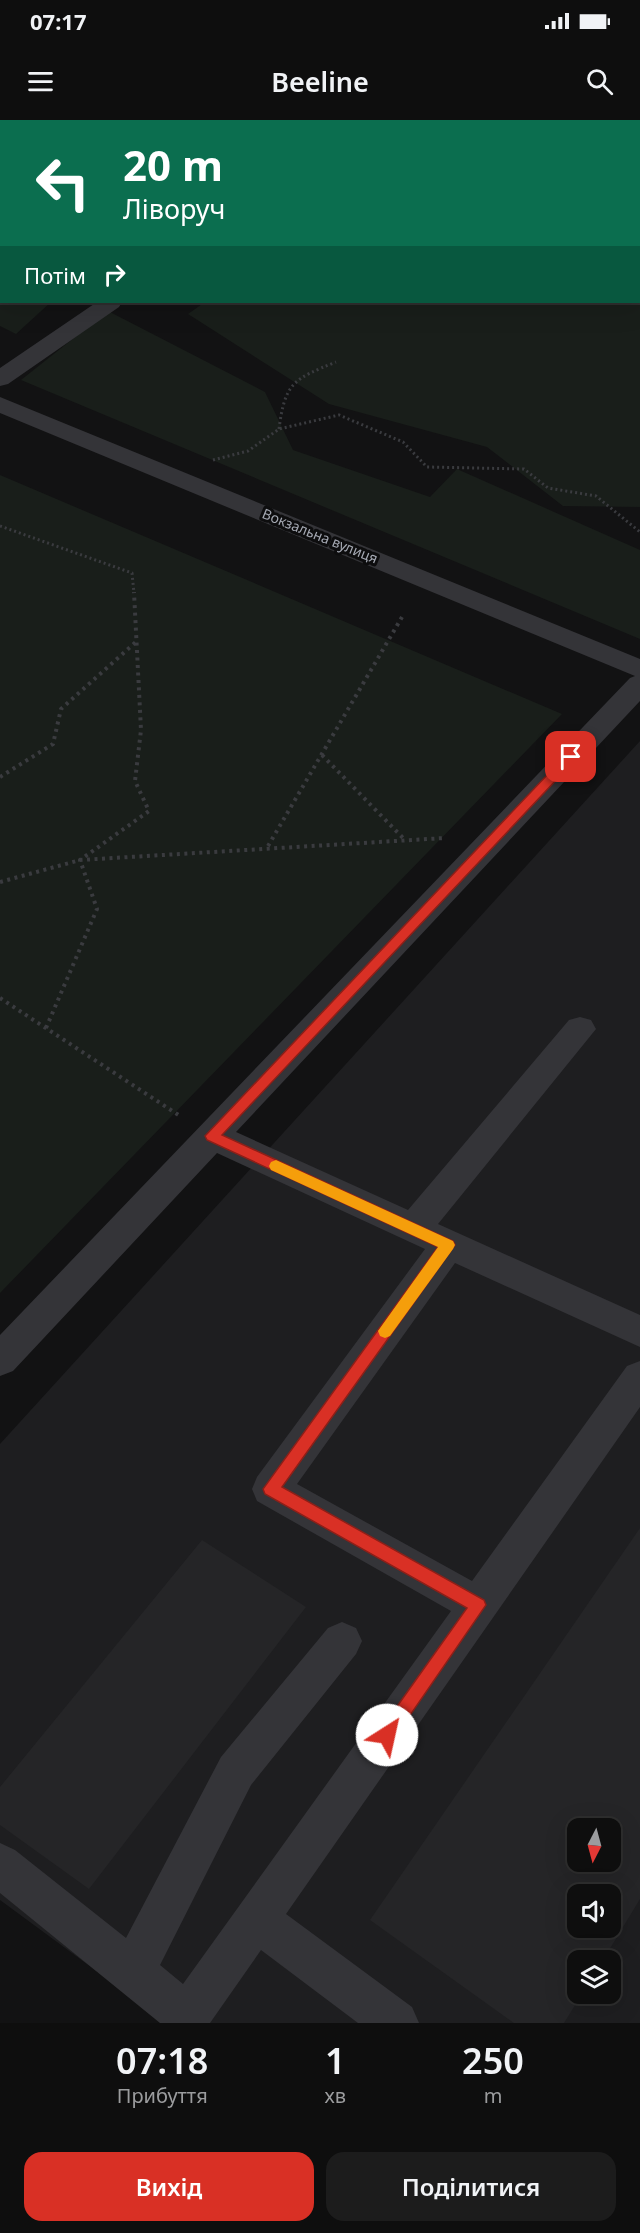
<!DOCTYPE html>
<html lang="uk">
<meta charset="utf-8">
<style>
:root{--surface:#0e0e0e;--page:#1c1c1c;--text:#f1f3f6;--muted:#9b9c9e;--line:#2e2e2e;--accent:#d93025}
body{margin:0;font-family:"Noto Sans",sans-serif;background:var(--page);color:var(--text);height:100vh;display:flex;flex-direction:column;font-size:22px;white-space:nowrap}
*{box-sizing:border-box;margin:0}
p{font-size:20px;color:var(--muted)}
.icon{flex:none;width:33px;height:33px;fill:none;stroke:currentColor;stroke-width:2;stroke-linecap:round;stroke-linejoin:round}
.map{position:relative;height:1903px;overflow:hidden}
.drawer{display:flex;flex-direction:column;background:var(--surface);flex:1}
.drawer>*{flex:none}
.banner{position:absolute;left:0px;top:0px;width:640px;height:183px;box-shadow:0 6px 24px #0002,0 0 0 2px var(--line);background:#0b6e4f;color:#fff;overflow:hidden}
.needle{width:39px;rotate:186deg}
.controls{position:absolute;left:567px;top:1698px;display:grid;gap:12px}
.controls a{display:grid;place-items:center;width:54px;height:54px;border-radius:12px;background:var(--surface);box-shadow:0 6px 24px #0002,0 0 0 2px var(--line);font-size:30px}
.pin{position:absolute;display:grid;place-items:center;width:51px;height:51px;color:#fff;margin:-26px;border-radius:12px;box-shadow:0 3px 9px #0006}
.me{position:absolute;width:66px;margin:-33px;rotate:35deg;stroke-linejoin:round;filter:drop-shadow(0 0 4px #0008)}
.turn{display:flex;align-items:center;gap:21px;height:126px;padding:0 24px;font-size:27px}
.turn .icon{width:78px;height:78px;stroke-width:2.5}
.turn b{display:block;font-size:42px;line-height:51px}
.then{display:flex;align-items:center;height:57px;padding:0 24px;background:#0003;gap:12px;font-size:22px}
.eta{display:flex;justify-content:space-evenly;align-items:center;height:102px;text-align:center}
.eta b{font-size:36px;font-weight:600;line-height:42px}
.action{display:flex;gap:12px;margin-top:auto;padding:12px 24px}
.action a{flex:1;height:69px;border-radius:18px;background:var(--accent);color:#fff;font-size:24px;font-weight:600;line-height:69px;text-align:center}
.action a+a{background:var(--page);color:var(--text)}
.status{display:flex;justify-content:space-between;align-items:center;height:42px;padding:0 30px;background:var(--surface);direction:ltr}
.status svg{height:16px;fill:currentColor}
header{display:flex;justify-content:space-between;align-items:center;height:78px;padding:0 24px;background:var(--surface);font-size:27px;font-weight:600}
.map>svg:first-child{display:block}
.built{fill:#1e1e20;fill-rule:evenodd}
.green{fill:#191e1a}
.building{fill:#252527;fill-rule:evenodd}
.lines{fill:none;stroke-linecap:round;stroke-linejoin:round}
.path-far1{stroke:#3a3b3f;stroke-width:3;stroke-dasharray:2 3;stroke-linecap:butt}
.path{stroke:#3a3b3f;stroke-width:4;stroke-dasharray:3 4.5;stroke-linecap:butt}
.minor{fill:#343438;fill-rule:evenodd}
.route{fill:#d93025;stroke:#8d1f18;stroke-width:1.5}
.slow{fill:#f59e0b}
.labels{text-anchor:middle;stroke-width:6;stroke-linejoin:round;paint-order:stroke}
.far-street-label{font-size:14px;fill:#a5a9b3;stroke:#0d0d0e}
</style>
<div class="status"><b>07:17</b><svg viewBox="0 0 49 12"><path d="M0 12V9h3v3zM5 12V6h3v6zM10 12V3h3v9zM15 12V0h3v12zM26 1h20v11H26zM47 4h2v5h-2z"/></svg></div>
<header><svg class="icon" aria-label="menu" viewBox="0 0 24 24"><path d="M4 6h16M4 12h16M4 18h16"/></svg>Beeline<svg class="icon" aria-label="search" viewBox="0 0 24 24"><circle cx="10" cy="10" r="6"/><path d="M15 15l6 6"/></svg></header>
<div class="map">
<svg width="640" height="1903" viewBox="0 0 640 1903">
<rect width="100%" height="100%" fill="#121213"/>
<!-- built -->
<path class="built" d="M640,621V1903H167L0,1780V1324ZM578,1708H610V1742H578ZM578,1774H610V1808H578ZM578,1840H610V1874H578Z"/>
<!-- green -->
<path class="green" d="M0,0H373L2,2L1,135Z
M505,0H640V387L563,386L487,327L329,284L188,194L205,182H639V2L503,1Z
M0,146L2,182H51L16,214L0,206Z
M108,191L265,272L293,330L430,377L457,349L640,430V519L21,260Z
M0,355L562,594L0,1173Z"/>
<!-- building -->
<path class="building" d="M640,1408V1779L603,1840H578V1874H582L564,1903H514L370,1800ZM578,1708H610V1742H578ZM578,1774H610V1808H578Z
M202,1420L306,1487L89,1769L0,1705V1667Z"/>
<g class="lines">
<!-- path-far1 -->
<path class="path-far1" d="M279,309C285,262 294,259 336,242
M213,340L248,331L279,309L339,295L403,322L427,347L524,349L548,368L596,376L640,412
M0,406L132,453L134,473"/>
<!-- path -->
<path class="path" d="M322,635L405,720
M0,657L53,624L61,589L137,521
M268,726L402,497
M0,762L80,740L445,718
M0,878L180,996
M46,908L97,789L80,740L149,691L135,661L141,610L134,472"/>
<!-- minor -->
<path class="minor" d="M405,0H426L404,2Z
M97,182H122L119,187L8,264L0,266V248Z
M0,277L640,539V581L236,1012L408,1090L569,900L580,897L591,900L596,909L438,1104L640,1195V1227L455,1143L297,1364L472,1461L627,1246L640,1241V1287L286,1794L412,1887L419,1903H358L261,1830L210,1903H160L0,1773V1723L15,1730L126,1818L221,1637L328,1508L342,1502L356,1508L362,1521L356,1534L251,1665L160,1845L183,1864L451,1491L257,1381L252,1369L257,1357L425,1129L217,1033L13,1251L0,1256V1215L630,558L635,556L0,293Z"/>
</g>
<!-- route -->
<path class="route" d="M571,633L575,634V640L222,1015L453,1121L455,1125L282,1367L484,1480L486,1485L393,1620L387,1623L381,1620L378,1615L381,1609L467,1488L265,1374L263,1369L438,1127L207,1020L205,1016L567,634Z"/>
<!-- slow -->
<path class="slow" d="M276,1040L453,1121L455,1125L453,1129L390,1216L385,1218L380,1216L378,1211L438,1127L271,1050L269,1046L271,1042Z"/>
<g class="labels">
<!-- far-street labels -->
<g class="far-street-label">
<text transform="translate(320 416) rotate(22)" y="5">Вокзальна вулиця</text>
</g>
</g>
</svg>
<div class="controls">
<a><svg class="needle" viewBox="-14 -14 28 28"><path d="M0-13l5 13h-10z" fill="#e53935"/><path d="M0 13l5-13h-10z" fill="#9b9c9e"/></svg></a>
<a><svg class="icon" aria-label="sound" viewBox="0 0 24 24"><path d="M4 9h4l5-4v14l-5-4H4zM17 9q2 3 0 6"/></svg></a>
<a><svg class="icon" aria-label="layers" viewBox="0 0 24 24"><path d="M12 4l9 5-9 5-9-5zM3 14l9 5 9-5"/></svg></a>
</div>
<div class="pin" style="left:571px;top:637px;background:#d93025"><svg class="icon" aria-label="arrive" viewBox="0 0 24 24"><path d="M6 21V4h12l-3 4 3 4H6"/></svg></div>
<svg class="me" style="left:387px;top:1615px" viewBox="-20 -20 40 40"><circle r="19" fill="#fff"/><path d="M0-13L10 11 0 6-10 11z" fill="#d93025"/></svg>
<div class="banner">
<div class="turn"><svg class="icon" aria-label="left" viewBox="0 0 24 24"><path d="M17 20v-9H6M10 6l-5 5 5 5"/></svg><div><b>20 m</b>Ліворуч</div></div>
<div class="then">Потім<svg class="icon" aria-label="right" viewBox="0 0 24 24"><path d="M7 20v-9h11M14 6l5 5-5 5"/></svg></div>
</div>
</div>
<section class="drawer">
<div class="eta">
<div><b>07:18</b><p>Прибуття</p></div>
<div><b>1</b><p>хв</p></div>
<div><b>250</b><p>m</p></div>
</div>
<div class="action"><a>Вихід</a><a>Поділитися</a></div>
</section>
